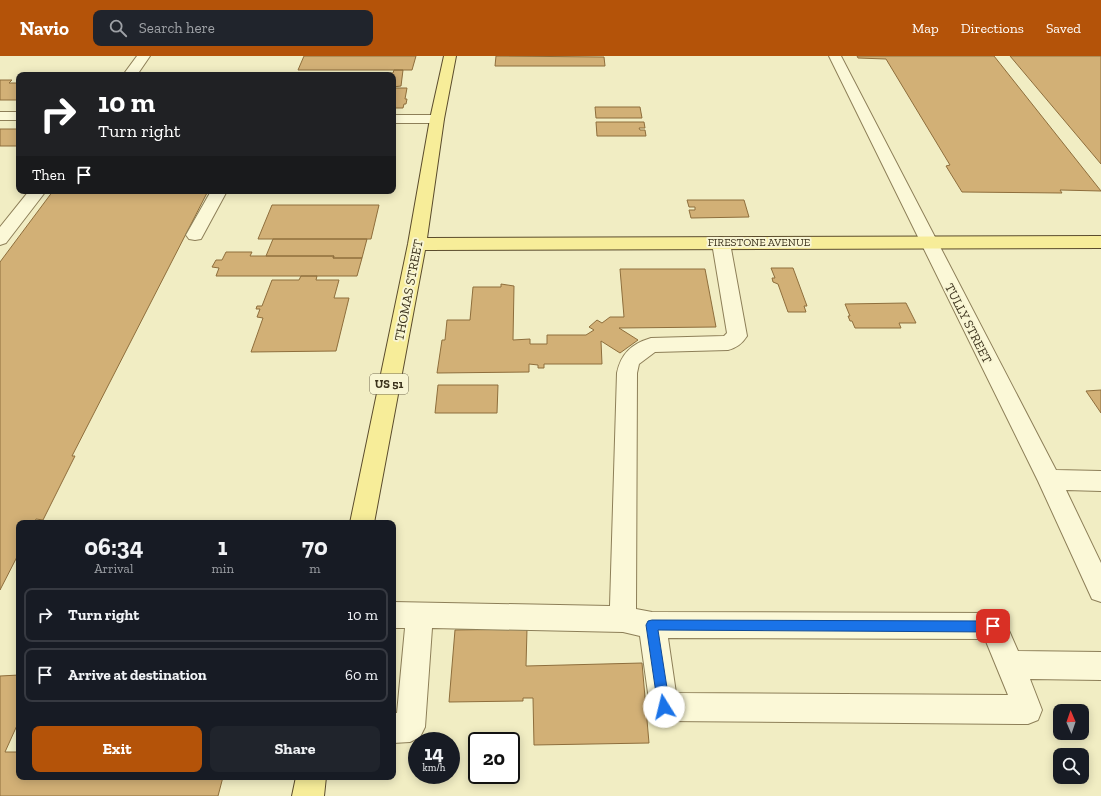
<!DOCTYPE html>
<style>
:root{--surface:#171b24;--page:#20242c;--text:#f1f3f6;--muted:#9ea1a6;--line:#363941;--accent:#b45309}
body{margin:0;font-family:"Zilla Slab",serif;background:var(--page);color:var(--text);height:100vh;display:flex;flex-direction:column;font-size:15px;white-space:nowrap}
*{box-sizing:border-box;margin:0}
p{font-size:13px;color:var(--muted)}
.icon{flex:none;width:22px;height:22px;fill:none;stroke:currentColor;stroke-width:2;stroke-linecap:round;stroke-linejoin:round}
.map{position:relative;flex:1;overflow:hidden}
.details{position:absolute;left:16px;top:464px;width:380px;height:260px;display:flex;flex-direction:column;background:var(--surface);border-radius:8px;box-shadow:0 2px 10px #0003}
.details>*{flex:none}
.hud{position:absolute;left:16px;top:16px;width:380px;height:122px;border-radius:8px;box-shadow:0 2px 10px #0003;background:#202124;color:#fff;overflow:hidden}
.needle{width:26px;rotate:358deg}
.buttons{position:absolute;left:1053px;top:648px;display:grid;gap:8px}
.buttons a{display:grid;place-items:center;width:36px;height:36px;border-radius:8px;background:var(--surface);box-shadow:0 2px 10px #0003;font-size:20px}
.speed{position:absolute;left:408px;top:676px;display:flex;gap:8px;font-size:20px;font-weight:700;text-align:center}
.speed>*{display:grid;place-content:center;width:52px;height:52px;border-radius:50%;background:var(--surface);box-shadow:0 2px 10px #0003;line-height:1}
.speed small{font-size:10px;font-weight:400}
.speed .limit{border:2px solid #111;border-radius:6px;background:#fff;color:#111}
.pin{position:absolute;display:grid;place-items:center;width:34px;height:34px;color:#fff;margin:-17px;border-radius:8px;box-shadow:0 2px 6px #0006}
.me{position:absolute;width:44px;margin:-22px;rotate:351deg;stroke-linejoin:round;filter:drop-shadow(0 0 3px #0008)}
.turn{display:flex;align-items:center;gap:14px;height:84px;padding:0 16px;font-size:18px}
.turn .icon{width:52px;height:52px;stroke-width:2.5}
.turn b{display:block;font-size:28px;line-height:34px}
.then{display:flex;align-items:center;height:38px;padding:0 16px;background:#0003;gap:8px;font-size:15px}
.eta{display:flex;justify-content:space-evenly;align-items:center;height:68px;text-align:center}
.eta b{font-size:24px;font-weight:800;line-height:28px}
.cta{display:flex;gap:8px;margin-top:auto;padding:8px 16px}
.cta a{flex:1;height:46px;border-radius:8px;background:var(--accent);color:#fff;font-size:16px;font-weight:800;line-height:46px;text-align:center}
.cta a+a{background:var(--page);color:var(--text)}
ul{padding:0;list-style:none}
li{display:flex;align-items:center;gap:12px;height:54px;margin:0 8px 6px;padding:0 8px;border:2px solid var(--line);border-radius:8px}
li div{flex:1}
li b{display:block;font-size:15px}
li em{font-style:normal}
header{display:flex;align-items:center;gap:24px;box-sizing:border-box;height:56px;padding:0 20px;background:var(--accent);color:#fff}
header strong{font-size:19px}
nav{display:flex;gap:22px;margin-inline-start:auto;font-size:14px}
.search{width:280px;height:36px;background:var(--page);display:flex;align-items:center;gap:10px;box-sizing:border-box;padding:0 14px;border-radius:8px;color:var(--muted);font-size:15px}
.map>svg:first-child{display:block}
.building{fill:#d2b076;stroke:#8e6e3c}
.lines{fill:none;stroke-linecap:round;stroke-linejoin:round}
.minor-casing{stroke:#8d7f58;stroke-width:2}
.major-casing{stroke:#5b4c2d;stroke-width:2}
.minor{fill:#fbf8d7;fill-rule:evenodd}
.major{fill:#f7ed99;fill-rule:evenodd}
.route{fill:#1a73e8;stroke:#114b97}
.labels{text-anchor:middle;stroke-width:4;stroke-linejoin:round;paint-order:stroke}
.far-street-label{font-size:11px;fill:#3c331d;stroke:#f8f5d3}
.shield{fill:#f8f5d3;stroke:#746d54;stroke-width:1}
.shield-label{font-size:12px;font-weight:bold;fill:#3c331d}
.street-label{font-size:13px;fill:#3c331d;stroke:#f8f5d3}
</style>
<header>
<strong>Navio</strong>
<div class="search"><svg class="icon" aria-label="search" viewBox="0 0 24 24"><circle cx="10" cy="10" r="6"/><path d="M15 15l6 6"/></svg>Search here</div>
<nav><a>Map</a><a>Directions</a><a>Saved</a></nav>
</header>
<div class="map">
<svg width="1101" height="740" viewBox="0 0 1101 740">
<rect width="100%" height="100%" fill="#f1edc3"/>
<!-- building -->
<path class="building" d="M304,0H416L412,14H298Z
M496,0L604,1L605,10H495Z
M857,0H994L1101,135L1060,134L1062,137L962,136L946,110L950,109L886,3L858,2Z
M1010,0H1101V108Z
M394,14H403L401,30L393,31V19H349L350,17H393Z
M0,24H12L9,27H19V44H0Z
M393,32H407L405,43H407L406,48H404L403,52H393Z
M595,51H640L642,62H596Z
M596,66H644L645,72H639L640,74H645L646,80H597Z
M0,73H19V90H0Z
M53,135H208L72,400H75L43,464L36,463L34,467H19V497L0,534V206Z
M687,144H744L749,161L691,162L689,154H695V151H689Z
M272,149H379L371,183H258Z
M273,183H367L362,202H333L334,200H266Z
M226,196H252L250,200H334L333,202H362L357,220H216L219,212L212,211L216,204H222Z
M771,212H793L807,250H804L806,256H788L778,228L773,226L772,222H775Z
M620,213H705L716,271L619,272L638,284L620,297L601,285L602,308H544V312H538V309L529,308V316L437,317L442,284H445L447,264H470L473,231H501V228L514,230L513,284L530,283V288H547V279H586L594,274L589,271L597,264L602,267L610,261H624Z
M301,220H317L316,224H339L334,242H349L336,295L251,296L263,262L257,261L260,253H256L257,250H262L272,224H299Z
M906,247L916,267H899L901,272H855L852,265H850L848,260H850L845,248Z
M438,329H498L497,357H435Z
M1101,334V357L1086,335Z
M527,573L526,610L642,607L649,687L534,689L533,642H523V645L449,646L455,574Z
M19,619V665L5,696H19V721H223L218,740H0V620Z"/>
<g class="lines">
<defs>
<path id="minor" d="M137,0H150L137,19H123Z
M829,0H841L1056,414L1101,415V435L1066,434L1101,507V546L1092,543L1038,425Z
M0,56H19V64H0Z
M393,59H437L442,60L444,63L442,66L437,67H393Z
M29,135H46L6,187L0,189V171Z
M211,135H227L201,183L195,184L189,183L186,179Z
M721,181L727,183L730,187L747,280C742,288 736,292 728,294L655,296L639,308L637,317L636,553L652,556L993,557L1003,561L1018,595L1101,596V624L1030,623L1042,654L1038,664L1028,668L664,665L654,661L650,651L640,580L623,576L432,572L425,671L420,681L410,686L393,687V657H397L405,572H393V546L610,550L617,317C621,298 631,288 651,282L724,280L727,277L712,187L715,183ZM668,582L985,583L1008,639L676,637Z"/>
<path id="major" d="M444,0H456L444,63L427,182L1101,180V192L425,194L374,467H350L408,188L430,63Z
M296,721H326L324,740H292Z"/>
</defs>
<!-- minor casing -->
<use href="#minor" class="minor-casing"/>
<!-- major casing -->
<use href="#major" class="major-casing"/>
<!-- minor -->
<use href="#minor" class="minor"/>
<!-- major -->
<use href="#major" class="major"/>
</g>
<!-- route -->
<path class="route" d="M652,564L993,565L997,566L999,570L997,574L993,576L658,574L670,651L669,656L664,657L660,656L658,651L646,569L648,565Z"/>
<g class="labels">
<!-- far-street labels -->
<g class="far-street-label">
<text x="759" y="190">FIRESTONE AVENUE</text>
</g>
<!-- shield labels -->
<rect class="shield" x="370" y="318" width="38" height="20" rx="3"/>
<g class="shield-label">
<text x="389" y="332">US 51</text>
</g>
<!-- street labels -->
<g class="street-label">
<text transform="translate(408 234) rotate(-79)" y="5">THOMAS STREET</text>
<text transform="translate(969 267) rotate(63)" y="5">TULLY STREET</text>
</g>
</g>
</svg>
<div class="buttons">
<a><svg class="needle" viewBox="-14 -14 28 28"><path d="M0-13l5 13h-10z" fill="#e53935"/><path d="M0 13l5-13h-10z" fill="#9ea1a6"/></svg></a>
<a><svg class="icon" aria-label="search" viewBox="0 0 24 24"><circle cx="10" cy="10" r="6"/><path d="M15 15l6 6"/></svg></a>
</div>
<div class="speed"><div>14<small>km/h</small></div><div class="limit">20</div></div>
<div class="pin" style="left:993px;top:570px;background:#d93025"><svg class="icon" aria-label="arrive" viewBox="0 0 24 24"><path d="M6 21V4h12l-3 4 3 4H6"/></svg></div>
<svg class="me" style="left:664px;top:651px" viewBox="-20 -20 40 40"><circle r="19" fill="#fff"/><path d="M0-13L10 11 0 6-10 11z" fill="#1a73e8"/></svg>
<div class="hud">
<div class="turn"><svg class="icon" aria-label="right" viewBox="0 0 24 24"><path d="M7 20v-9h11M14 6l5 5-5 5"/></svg><div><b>10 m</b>Turn right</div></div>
<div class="then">Then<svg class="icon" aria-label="arrive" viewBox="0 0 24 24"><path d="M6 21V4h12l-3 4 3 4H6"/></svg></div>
</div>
<section class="details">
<div class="eta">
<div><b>06:34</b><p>Arrival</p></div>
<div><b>1</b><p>min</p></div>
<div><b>70</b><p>m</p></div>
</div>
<ul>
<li><svg class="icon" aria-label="right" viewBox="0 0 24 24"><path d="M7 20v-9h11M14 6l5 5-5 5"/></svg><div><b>Turn right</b></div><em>10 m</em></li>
<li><svg class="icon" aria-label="arrive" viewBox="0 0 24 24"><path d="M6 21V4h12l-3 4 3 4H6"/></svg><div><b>Arrive at destination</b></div><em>60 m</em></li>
</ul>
<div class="cta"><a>Exit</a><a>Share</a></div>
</section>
</div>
